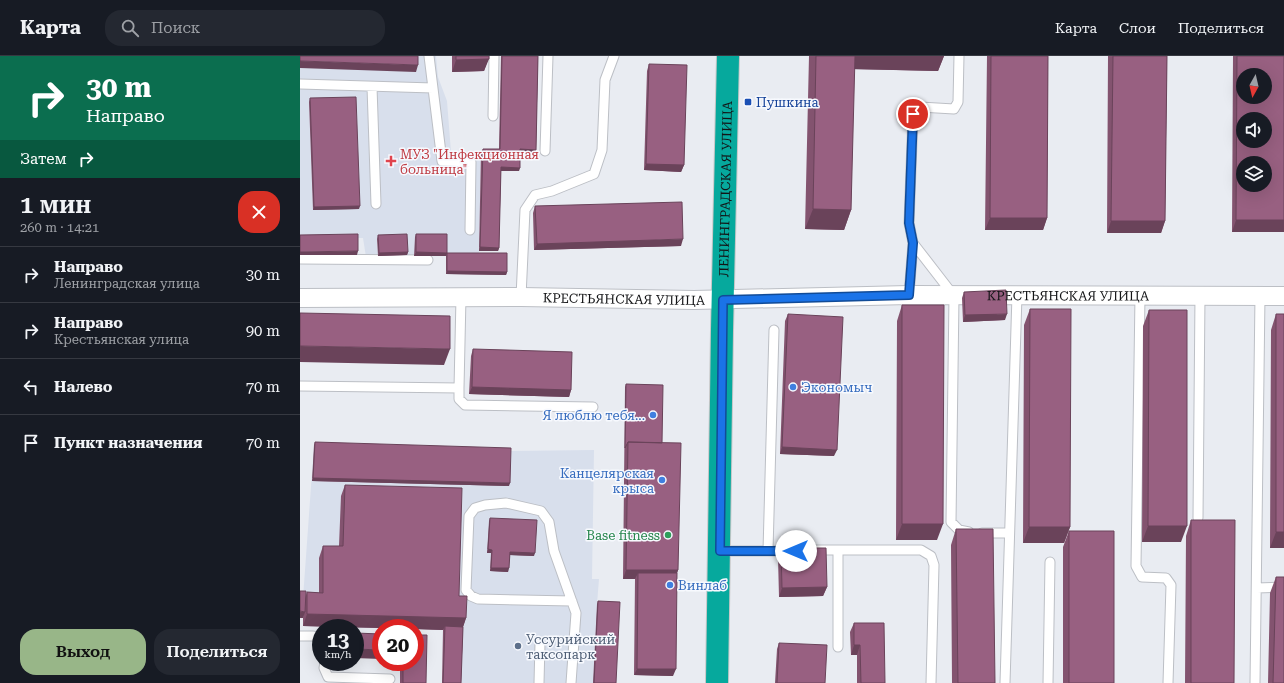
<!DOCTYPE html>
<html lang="ru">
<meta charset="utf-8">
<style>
:root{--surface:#171b24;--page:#242831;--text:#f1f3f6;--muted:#9ea1a6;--line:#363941;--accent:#98b688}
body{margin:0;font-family:"Roboto Serif",serif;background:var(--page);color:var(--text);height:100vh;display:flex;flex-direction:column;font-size:15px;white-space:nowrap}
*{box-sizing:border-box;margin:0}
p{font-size:13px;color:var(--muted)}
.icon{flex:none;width:22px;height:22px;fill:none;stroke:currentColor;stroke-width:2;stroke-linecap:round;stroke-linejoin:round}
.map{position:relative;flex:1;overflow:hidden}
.drawer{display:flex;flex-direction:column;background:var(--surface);width:300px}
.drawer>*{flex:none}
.hud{background:#0b6e4f;color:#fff;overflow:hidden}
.needle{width:26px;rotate:188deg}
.tools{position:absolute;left:936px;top:12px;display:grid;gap:8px}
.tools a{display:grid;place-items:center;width:36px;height:36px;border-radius:50%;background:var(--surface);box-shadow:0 4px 16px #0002;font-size:20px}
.speed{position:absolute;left:12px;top:563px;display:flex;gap:8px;font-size:20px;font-weight:700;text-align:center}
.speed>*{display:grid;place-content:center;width:52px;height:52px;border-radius:50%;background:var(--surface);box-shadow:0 4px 16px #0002;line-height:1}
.speed small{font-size:10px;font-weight:400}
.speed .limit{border:6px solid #d22;background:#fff;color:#111}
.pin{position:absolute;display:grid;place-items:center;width:34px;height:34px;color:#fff;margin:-17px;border:2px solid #fff;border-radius:50%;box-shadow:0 1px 4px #0007}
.me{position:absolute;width:44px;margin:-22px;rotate:270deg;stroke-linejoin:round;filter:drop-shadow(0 0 3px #0008)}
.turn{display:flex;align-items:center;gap:14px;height:84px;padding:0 20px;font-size:18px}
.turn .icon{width:52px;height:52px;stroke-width:2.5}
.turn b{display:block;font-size:28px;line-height:34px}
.then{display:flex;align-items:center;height:38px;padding:0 20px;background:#0003;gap:8px;font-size:15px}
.round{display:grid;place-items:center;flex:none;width:42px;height:42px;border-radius:16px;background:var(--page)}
.headline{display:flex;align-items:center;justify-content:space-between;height:68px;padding:0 20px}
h1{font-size:24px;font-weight:600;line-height:30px}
.cta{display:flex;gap:8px;margin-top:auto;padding:8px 20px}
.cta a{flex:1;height:46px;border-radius:16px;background:var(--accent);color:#111;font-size:16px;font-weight:600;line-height:46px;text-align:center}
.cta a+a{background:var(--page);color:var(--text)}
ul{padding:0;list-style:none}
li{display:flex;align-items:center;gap:12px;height:56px;padding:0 20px;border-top:1px solid var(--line)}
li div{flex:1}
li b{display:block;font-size:15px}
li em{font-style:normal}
header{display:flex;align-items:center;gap:24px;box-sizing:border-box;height:56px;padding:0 20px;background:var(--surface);border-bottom:1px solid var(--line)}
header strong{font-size:19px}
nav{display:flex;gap:22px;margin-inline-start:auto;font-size:14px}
.search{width:280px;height:36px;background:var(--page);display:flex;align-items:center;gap:10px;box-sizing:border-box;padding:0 14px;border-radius:16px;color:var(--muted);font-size:15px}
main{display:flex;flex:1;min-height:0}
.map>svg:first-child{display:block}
.built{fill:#d8dfec}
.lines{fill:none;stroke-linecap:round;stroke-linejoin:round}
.lane-casing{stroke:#bcbfc5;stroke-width:11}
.street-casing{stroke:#bcbfc5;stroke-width:20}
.highway-casing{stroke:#c6c7c7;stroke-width:24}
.lane{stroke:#fff;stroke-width:9}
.street{stroke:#fff;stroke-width:18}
.highway{stroke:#06a99d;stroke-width:22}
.wall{fill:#83536f}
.shaded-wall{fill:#6a435a}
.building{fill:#986081;stroke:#6a435a;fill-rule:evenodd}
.route-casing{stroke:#114b97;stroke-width:10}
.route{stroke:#1a73e8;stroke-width:7}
.transit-dot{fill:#1a4fb4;stroke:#f7f9fe;stroke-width:1.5}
.health-dot{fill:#e0444e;stroke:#f7f9fe;stroke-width:1.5}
.shop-dot{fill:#3f7fe0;stroke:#f7f9fe;stroke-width:1.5}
.leisure-dot{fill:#2e9e5b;stroke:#f7f9fe;stroke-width:1.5}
.service-dot{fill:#5c6f8a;stroke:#f7f9fe;stroke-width:1.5}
.labels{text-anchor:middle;stroke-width:3;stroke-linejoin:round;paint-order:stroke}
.transit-label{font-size:13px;fill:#164399;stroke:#f7f9fe;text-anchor:start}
.health-label{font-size:13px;fill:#be3a42;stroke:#f7f9fe;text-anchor:start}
.street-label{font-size:13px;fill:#131416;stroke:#f7f9fe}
.shop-label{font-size:13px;fill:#366cbe;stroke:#f7f9fe;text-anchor:start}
.leisure-label{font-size:13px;fill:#27864d;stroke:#f7f9fe;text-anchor:end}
.service-label{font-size:13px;fill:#4e5e75;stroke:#f7f9fe;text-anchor:start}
</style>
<header>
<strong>Карта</strong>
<div class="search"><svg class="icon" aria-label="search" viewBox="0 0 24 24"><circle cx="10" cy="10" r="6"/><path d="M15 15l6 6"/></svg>Поиск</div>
<nav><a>Карта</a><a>Слои</a><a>Поделиться</a></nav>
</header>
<main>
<section class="drawer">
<div class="hud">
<div class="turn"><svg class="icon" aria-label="right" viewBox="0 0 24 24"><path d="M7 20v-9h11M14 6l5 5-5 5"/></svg><div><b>30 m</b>Направо</div></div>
<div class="then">Затем<svg class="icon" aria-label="right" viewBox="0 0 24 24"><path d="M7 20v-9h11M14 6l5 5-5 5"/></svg></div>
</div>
<div class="headline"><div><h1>1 мин</h1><p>260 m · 14:21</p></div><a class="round" style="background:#d93025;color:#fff"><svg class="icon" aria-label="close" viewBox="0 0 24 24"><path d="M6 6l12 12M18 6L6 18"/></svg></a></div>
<ul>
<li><svg class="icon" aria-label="right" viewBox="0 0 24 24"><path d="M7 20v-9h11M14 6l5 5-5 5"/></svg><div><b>Направо</b><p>Ленинградская улица</p></div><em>30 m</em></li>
<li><svg class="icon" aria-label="right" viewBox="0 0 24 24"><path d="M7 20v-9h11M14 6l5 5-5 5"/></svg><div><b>Направо</b><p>Крестьянская улица</p></div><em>90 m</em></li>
<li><svg class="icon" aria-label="left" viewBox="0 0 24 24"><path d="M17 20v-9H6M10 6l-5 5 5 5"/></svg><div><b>Налево</b></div><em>70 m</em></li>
<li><svg class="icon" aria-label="arrive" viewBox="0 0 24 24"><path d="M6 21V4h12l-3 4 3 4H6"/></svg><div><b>Пункт назначения</b></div><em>70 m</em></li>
</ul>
<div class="cta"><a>Выход</a><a>Поделиться</a></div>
</section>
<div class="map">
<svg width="984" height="627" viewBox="0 0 984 627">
<rect width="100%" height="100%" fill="#e9ecf2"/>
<!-- built -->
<path class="built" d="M0,0H136L138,21L147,45L151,96H181L179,200L107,199L106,181L77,183L78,200L66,201L63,182H0Z
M14,389L210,395L294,394L292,523H299L297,548L319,549L315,627H160L161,574L3,570V562H0V542H3Z"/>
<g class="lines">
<defs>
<path id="lane" d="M129,0L142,105L171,106L170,174
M0,28L133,32
M72,31L76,148
M193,60L194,0
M245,95L248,0
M613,187L654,240L651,466L659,474L669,476
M0,203L128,204
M609,239L613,187L609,167L613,58L620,51L654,53L658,46L659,0
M840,240L836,510L842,521L866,522L871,529L868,627
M221,241L225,154L235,139L252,135L294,118L302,94L305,24L314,0
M0,330L159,332L161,241
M159,332V343L165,349L293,351
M898,462L900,240
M682,477H709
M515,494H621L631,500L634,509L631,627
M420,495H492
M468,495L474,274
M957,532L984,531
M0,580H13L21,583
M538,591V494
M25,606L24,612L28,621L90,623
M239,627L240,587
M271,627L276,557L254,495L249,466L241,455L206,447L185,449L175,452L169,460L166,534L171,540L178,543L272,545
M705,627L717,239
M748,627L750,506
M955,627L960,240"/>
<g id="street">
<path id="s1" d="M0,242L221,241L394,244L609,239L984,240"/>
</g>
<g id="highway">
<path id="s2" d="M417,627L422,274L428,0"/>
</g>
</defs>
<!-- lane casing -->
<use href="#lane" class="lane-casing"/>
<!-- street casing -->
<use href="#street" class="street-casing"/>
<!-- highway casing -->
<use href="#highway" class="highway-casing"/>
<!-- lane -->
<use href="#lane" class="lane"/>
<!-- street -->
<use href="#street" class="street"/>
<!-- highway -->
<use href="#highway" class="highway"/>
</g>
<!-- wall -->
<path class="wall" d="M152,0H189L184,15L152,16Z
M201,0H238L236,94L235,97H220L219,115H201L199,192L198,195H179L181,96L183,93H199Z
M509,0H644L638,15L554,13L551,154L544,174L505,173Z
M687,0H748L747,162L743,174H685Z
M808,0H867L865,165L861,177H807Z
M933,0H984V176H932Z
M349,8L384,109L381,116L344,114L347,15Z
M10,42L59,153L13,154L9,46Z
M235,150L381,190L234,194L233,157Z
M116,178L147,197L207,216L206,219L146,218V200H114L115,181Z
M78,179L108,196L107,199L78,200L77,183Z
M664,236L705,264L663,266L662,242Z
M602,249L637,484H596L597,265Z
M730,253L770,471L764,487H723L724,269Z
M849,254L881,486H842L843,270Z
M488,258L534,400L480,398L485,265Z
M976,258L984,492H970L971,274Z
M173,293L271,334L269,341L169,338L171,300Z
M326,328L362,387L378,514L377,517L373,620L334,619L335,523H323L325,331Z
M15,386L209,430L12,425L14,389Z
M45,429L159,540L166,562L163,571L161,627H142L143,574L115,573V572H81L3,570V562L5,542L7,536L19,537V502L23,490H39L41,440Z
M190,462L234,500L210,499L208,516L190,515L191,497H187L189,465Z
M891,464L934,627H885L886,480Z
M656,473L695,627H652L651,489Z
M769,475L814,627H763V491Z
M481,492L527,531L523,540L479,541L478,502Z
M976,521L984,627H968L970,537Z
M298,545L316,627H293L297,548Z
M554,567L585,627H557V599H551L550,576Z
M479,587L525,627H475L477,593Z
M100,606H115L126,627H100Z"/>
<!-- shaded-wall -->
<path class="shaded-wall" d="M553,0H644L638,15L548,13Z
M189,3L184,15L152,16L156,4Z
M0,5L118,9L116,16L0,12Z
M220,93L236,94L235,97L219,96Z
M346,108L384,109L381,116L344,114Z
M201,111L220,112L219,115H200Z
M60,150L59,153L13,154L14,151Z
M513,153L551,154L544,174L505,173Z
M690,162H747L743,174H685Z
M936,164H984V176H932Z
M811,165H865L861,177H807Z
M383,183L381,190L234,194L237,188Z
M180,191L199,192L198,195H179Z
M58,195L57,199H0V196Z
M108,196L107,199L78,200L79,197Z
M116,196L147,197L146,200H114Z
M147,215L207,216L206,219L146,218Z
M707,258L705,264L663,266L665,259Z
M0,290L150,293L144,309L0,306Z
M172,331L271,334L269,341L169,338Z
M482,391L537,394L534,400L480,398Z
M13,422L210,427L209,430L12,425Z
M602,468H643L637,484H596Z
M848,470H887L881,486H842Z
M729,471H770L764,487H723Z
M976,476H984V492H970Z
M188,493L192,494L191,497H187Z
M210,496L235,497L234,500L209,499Z
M191,512H209L208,516L190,515Z
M326,514H378L375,524L338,517L335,523H323Z
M527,531L523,540L479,541L482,532Z
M0,555L5,556L3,562H0Z
M7,558L166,562L162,574L145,570L143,574L115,573V572H81L3,570Z
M554,589H560L557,599H551Z
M55,593L81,594V603L55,602Z
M337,613H376L373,620L334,619Z"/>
<!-- building -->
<path class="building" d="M0,0H118V9L0,5Z
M156,0H189V3L156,4Z
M202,0H238L236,94L220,93V112L201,111L199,192L180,191L183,93H200Z
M516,0H555L551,154L513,153Z
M691,0H748L747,162H690Z
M813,0H867L865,165H811Z
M937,0H984V164H936ZM943,19H965V41H943ZM943,63H965V85H943ZM943,107H965V129H943Z
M349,8L387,9L384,109L346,108Z
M56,41L60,150L14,151L10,42Z
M382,146L383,183L237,188L235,150Z
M58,178V195L0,196V179Z
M107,178L108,196L79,197L78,179Z
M116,178H147V197H207V216L147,215V197L116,196Z
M706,234L707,258L665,259L664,236Z
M602,249H644L643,468H602Z
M730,253H771L770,471H729Z
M849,254H887V470H848Z
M0,257L150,260V293L0,290Z
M488,258L543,261L537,394L482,391Z
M976,258H984V476H976Z
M173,293L272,296L271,334L172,331Z
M326,328L363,329L362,387L328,386L325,392Z
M15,386L211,392L210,427L13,422Z
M328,386L381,387L378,514H326Z
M45,429L162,432L159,540H167L166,562L7,558V536L23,537V490H43Z
M190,462L237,464L235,497L210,496L209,512H191L192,494L188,493Z
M891,464H935L934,627H891Z
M656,473H693L695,627H658Z
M769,475H814V627H769Z
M481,492H526L527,531L482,532Z
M338,517H377L376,613H337Z
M976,521H984V627H973Z
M0,535H6L5,556L0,555Z
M298,545L320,546L316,627H294Z
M554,567H584L585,627H561L560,589H554Z
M145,570L163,571L161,627H143Z
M55,577L81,578V594L55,593Z
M115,579H127L126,627H103V606H115Z
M479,587L527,589L525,627H477Z"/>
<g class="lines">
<defs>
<path id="route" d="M496,495H420L423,244L609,239L613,187L609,167L613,58"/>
</defs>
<!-- route casing -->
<use href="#route" class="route-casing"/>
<!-- route -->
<use href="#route" class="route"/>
</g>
<!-- markers -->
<rect class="transit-dot" x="444" y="42" width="8" height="8" rx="2"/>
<path class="health-dot" d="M89 99h4v4h4v4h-4v4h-4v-4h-4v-4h4z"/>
<g class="shop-dot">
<circle cx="493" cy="331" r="4"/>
<circle cx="353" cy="359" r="4"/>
<circle cx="362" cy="424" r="4"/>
<circle cx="370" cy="529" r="4"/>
</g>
<circle class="leisure-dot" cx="368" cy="479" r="4"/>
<circle class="service-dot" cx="218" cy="590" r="4"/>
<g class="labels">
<!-- transit labels -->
<g class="transit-label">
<text x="456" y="51">Пушкина</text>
</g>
<!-- health labels -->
<g class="health-label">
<text x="100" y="103">МУЗ "Инфекционная<tspan x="100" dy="15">больница"</tspan></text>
</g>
<!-- street labels -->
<g class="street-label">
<text dy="5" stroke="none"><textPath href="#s2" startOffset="494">ЛЕНИНГРАДСКАЯ УЛИЦА</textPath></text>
<text dy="5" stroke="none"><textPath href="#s1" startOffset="768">КРЕСТЬЯНСКАЯ УЛИЦА</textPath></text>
<text dy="5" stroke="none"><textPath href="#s1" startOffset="324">КРЕСТЬЯНСКАЯ УЛИЦА</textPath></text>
</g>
<!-- shop labels -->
<g class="shop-label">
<text x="501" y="336">Экономыч</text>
<text x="345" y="364" text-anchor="end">Я люблю тебя...</text>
<text x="354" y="422" text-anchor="end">Канцелярская<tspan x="354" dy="15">крыса</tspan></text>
<text x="378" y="534">Винлаб</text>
</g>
<!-- leisure labels -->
<g class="leisure-label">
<text x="360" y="484">Base fitness</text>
</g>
<!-- service labels -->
<g class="service-label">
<text x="226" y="588">Уссурийский<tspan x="226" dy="15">таксопарк</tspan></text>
</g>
</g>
</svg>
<div class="tools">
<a><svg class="needle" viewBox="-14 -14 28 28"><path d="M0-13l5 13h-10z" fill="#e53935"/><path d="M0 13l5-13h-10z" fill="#9ea1a6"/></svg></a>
<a><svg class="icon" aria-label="sound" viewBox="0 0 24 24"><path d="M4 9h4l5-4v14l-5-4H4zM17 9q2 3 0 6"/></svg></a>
<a><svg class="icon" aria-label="layers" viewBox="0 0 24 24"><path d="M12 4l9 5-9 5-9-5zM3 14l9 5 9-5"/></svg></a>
</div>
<div class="speed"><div>13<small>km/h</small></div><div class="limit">20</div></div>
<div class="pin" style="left:613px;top:58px;background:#d93025"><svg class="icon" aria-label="arrive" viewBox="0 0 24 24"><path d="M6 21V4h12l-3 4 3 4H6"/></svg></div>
<svg class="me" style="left:496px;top:495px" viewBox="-20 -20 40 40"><circle r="19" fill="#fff"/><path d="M0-13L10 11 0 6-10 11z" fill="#1a73e8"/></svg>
</div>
</main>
